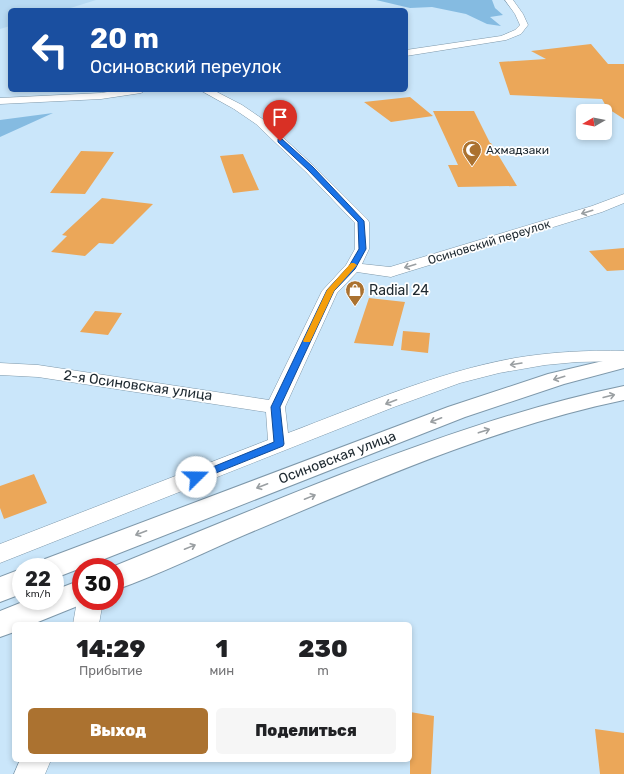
<!DOCTYPE html>
<html lang="ru">
<meta charset="utf-8">
<style>
:root{--surface:#fff;--page:#f6f6f6;--text:#202124;--muted:#757577;--accent:#ab7230}
body{margin:0;font-family:Rubik,sans-serif;background:var(--page);color:var(--text);height:100vh;display:flex;flex-direction:column;font-size:15px;white-space:nowrap}
*{box-sizing:border-box;margin:0}
p{font-size:13px;color:var(--muted)}
.icon{flex:none;width:22px;height:22px;fill:none;stroke:currentColor;stroke-width:2;stroke-linecap:round;stroke-linejoin:round}
.map{position:relative;flex:1;overflow:hidden}
.drawer{position:absolute;left:12px;top:622px;width:400px;height:140px;display:flex;flex-direction:column;background:var(--surface);border-radius:6px;box-shadow:0 2px 6px #0003}
.drawer>*{flex:none}
.hud{position:absolute;left:8px;top:8px;width:400px;height:84px;border-radius:6px;box-shadow:0 2px 6px #0003;background:#1a4fa0;color:#fff;overflow:hidden}
.needle{width:26px;rotate:261deg}
.fabs{position:absolute;left:576px;top:104px;display:grid;gap:8px}
.fabs a{display:grid;place-items:center;width:36px;height:36px;border-radius:6px;background:var(--surface);box-shadow:0 2px 6px #0003;font-size:20px}
.speed{position:absolute;left:12px;top:558px;display:flex;gap:8px;font-size:20px;font-weight:700;text-align:center}
.speed>*{display:grid;place-content:center;width:52px;height:52px;border-radius:50%;background:var(--surface);box-shadow:0 2px 6px #0003;line-height:1}
.speed small{font-size:10px;font-weight:400}
.speed .limit{border:6px solid #d22;background:#fff;color:#111}
.pin{position:absolute;display:grid;place-items:center;width:34px;height:34px;color:#fff;margin:-41px -17px;border-radius:50% 50% 50% 0;rotate:-45deg;box-shadow:0 0 4px #0007}
.pin .icon{rotate:45deg}
.me{position:absolute;width:44px;margin:-22px;rotate:68deg;stroke-linejoin:round;filter:drop-shadow(0 0 3px #0008)}
.turn{display:flex;align-items:center;gap:14px;height:84px;padding:0 16px;font-size:18px}
.turn .icon{width:52px;height:52px;stroke-width:2.5}
.turn b{display:block;font-size:28px;line-height:34px}
.eta{display:flex;justify-content:space-evenly;align-items:center;height:68px;text-align:center}
.eta b{font-size:24px;font-weight:800;line-height:28px}
.cta{display:flex;gap:8px;margin-top:auto;padding:8px 16px}
.cta a{flex:1;height:46px;border-radius:6px;background:var(--accent);color:#fff;font-size:16px;font-weight:800;line-height:46px;text-align:center}
.cta a+a{background:var(--page);color:var(--text)}
.map>svg:first-child{display:block}
.built{fill:#b8daf3}
.green{fill:#85bbe1}
.building{fill:#eba759}
.lines{fill:none;stroke-linecap:round;stroke-linejoin:round}
.street-casing{stroke:#7e98aa;stroke-width:1}
.secondary-casing{stroke:#7e98aa;stroke-width:2}
.street{fill:#fff;fill-rule:evenodd}
.secondary{fill:#fff;fill-rule:evenodd}
.oneway{stroke:#9a9fa2}
.route{fill:#1a73e8;stroke:#114b97}
.slow{fill:#f59e0b}
.labels{text-anchor:middle;stroke-width:3.5;stroke-linejoin:round;paint-order:stroke}
.far-poi-label{font-size:12px;fill:#1e2930;stroke:#fff;text-anchor:start}
.far-street-label{font-size:12px;fill:#1e2930;stroke:#fff}
.poi-label{font-size:14px;fill:#1e2930;stroke:#fff;text-anchor:start}
.street-label{font-size:14px;fill:#1e2930;stroke:#fff}
</style>
<div class="map">
<svg width="624" height="774" viewBox="0 0 624 774">
<rect width="100%" height="100%" fill="#cae6fa"/>
<!-- built -->
<path class="built" d="M0,0H96L64,10H10V26L0,29Z"/>
<!-- green -->
<path class="green" d="M376,0H492L495,8L503,15L490,17L501,26L487,24L466,14L432,7L410,8Z
M53,113L0,137V120Z"/>
<!-- building -->
<path class="building" d="M591,44L608,64H624V119L607,108L602,99L510,95L499,62L546,59L531,51Z
M410,97L433,116L391,122L364,102Z
M433,111H474L490,143H491L517,186L458,187L448,165H458Z
M81,151L114,152L85,194L50,193Z
M243,154L259,190L233,193L220,156Z
M102,198L153,204L113,244L99,243L85,256L51,252L67,236L62,235Z
M624,248V270L607,271L589,251Z
M369,298L405,302L393,346L354,343Z
M95,311L122,313L108,335L80,332Z
M403,331L430,333L428,353L401,350Z
M34,474L47,503L4,519L0,508V486Z
M410,712L434,716L431,774H410Z
M595,729L624,733V774H600Z"/>
<g class="lines">
<defs>
<path id="street" d="M505,0H513L523,14L528,25L521,34L506,40L406,56V50L501,36L515,30L520,25L515,14Z
M120,90H146L141,93L101,99L0,104V98L101,93Z
M200,90H213L242,105L264,120L314,166L367,219L369,222V249L362,264L390,267L592,206L624,194V203L602,212L397,275L391,277L357,272L337,293L285,407L288,433C362,405 437,372 515,358C551,352 588,350 624,351V361L577,362L545,365L499,373L460,383L394,407L0,563V544L268,440L266,412L38,377L0,375V363L38,365L269,400L322,291L346,265L355,249V223L306,172L256,124L234,109Z
M81,594V601H103L99,624H73L77,601Z
M20,760H51L45,774H14Z"/>
<path id="secondary" d="M624,356V368L564,384L465,417L84,567H81V568L55,578V567H41L45,559L448,407L548,374Z
M624,386V400C494,427 371,482 249,533C204,552 161,574 115,590V567H112C188,536 265,504 342,474C434,439 527,406 624,386Z
M21,569V594L0,602V577Z
M81,580V601H90L33,624H14V632L0,637V611L25,601H55V590Z"/>
</defs>
<!-- street casing -->
<use href="#street" class="street-casing"/>
<!-- secondary casing -->
<use href="#secondary" class="secondary-casing"/>
<!-- street -->
<use href="#street" class="street"/>
<!-- secondary -->
<use href="#secondary" class="secondary"/>
</g>
<!-- one-way arrows -->
<defs><path id="oneway-shaft" d="M-6 0H5M1.5-3L5.5 0L1.5 3" fill="none" stroke-width="1.6" stroke-linecap="round" stroke-linejoin="round"/></defs>
<g class="oneway">
<use href="#oneway-shaft" transform="translate(587 212) rotate(163)"/>
<use href="#oneway-shaft" transform="translate(410 266) rotate(163)"/>
<use href="#oneway-shaft" transform="translate(516 364) rotate(171)"/>
<use href="#oneway-shaft" transform="translate(559 378) rotate(163)"/>
<use href="#oneway-shaft" transform="translate(609 396) rotate(-14)"/>
<use href="#oneway-shaft" transform="translate(391 402) rotate(159)"/>
<use href="#oneway-shaft" transform="translate(436 420) rotate(159)"/>
<use href="#oneway-shaft" transform="translate(484 431) rotate(-18)"/>
<use href="#oneway-shaft" transform="translate(262 486) rotate(159)"/>
<use href="#oneway-shaft" transform="translate(310 497) rotate(-22)"/>
<use href="#oneway-shaft" transform="translate(141 533) rotate(159)"/>
<use href="#oneway-shaft" transform="translate(190 547) rotate(-22)"/>
</g>
<!-- route -->
<path class="route" d="M278,139H282L313,167L364,221L366,249L355,269L334,291L280,407L284,444L283,446L196,481L193,480L191,477L193,475L274,442L271,407L327,290L349,266L359,249L358,222L308,170L278,142Z"/>
<!-- slow -->
<path class="slow" d="M351,263H354L357,265L334,291L310,342H304L303,341L327,290Z"/>
<!-- icons -->
<defs>
<symbol id="mosque-pin" viewBox="-11 -11 22 30"><path d="M0 17L-7.5 6A9.5 9.5 0 1 1 7.5 6Z" fill="#ab7230" stroke="#fff"/><path d="M3.5-4.9A6 6 0 1 0 3.5 4.9A5 5 0 1 1 3.5-4.9Z" fill="#fff"/></symbol>
<symbol id="shop-pin" viewBox="-11 -11 22 30"><path d="M0 17L-7.5 6A9.5 9.5 0 1 1 7.5 6Z" fill="#ab7230" stroke="#fff"/><path d="M-5-2.5h2.3a2.7 3.5 0 0 1 5.4 0H5L5.5 6h-11ZM-1.5-2.5h3a1.5 2.3 0 0 0-3 0Z" fill="#fff"/></symbol>
</defs>
<g fill-rule="evenodd">
<use href="#mosque-pin" x="461" y="139" width="22" height="30"/>
<use href="#shop-pin" x="344" y="279" width="22" height="30"/>
</g>
<g class="labels">
<!-- far-poi labels -->
<g class="far-poi-label">
<text x="486" y="154">Ахмадзаки</text>
</g>
<!-- far-street labels -->
<g class="far-street-label">
<text transform="translate(489 242) rotate(-17)" y="4">Осиновский переулок</text>
</g>
<!-- poi labels -->
<g class="poi-label">
<text x="369" y="295">Radial 24</text>
</g>
<!-- street labels -->
<g class="street-label">
<text transform="translate(138 385) rotate(8)" y="5">2-я Осиновская улица</text>
<text transform="translate(337 457) rotate(-21)" y="5">Осиновская улица</text>
</g>
</g>
</svg>
<div class="fabs">
<a><svg class="needle" viewBox="-14 -14 28 28"><path d="M0-13l5 13h-10z" fill="#e53935"/><path d="M0 13l5-13h-10z" fill="#757577"/></svg></a>
</div>
<div class="speed"><div>22<small>km/h</small></div><div class="limit">30</div></div>
<div class="pin" style="left:280px;top:141px;background:#d93025"><svg class="icon" aria-label="arrive" viewBox="0 0 24 24"><path d="M6 21V4h12l-3 4 3 4H6"/></svg></div>
<svg class="me" style="left:196px;top:477px" viewBox="-20 -20 40 40"><circle r="19" fill="#fff"/><path d="M0-13L10 11 0 6-10 11z" fill="#1a73e8"/></svg>
<div class="hud">
<div class="turn"><svg class="icon" aria-label="left" viewBox="0 0 24 24"><path d="M17 20v-9H6M10 6l-5 5 5 5"/></svg><div><b>20 m</b>Осиновский переулок</div></div>
</div>
<section class="drawer">
<div class="eta">
<div><b>14:29</b><p>Прибытие</p></div>
<div><b>1</b><p>мин</p></div>
<div><b>230</b><p>m</p></div>
</div>
<div class="cta"><a>Выход</a><a>Поделиться</a></div>
</section>
</div>
